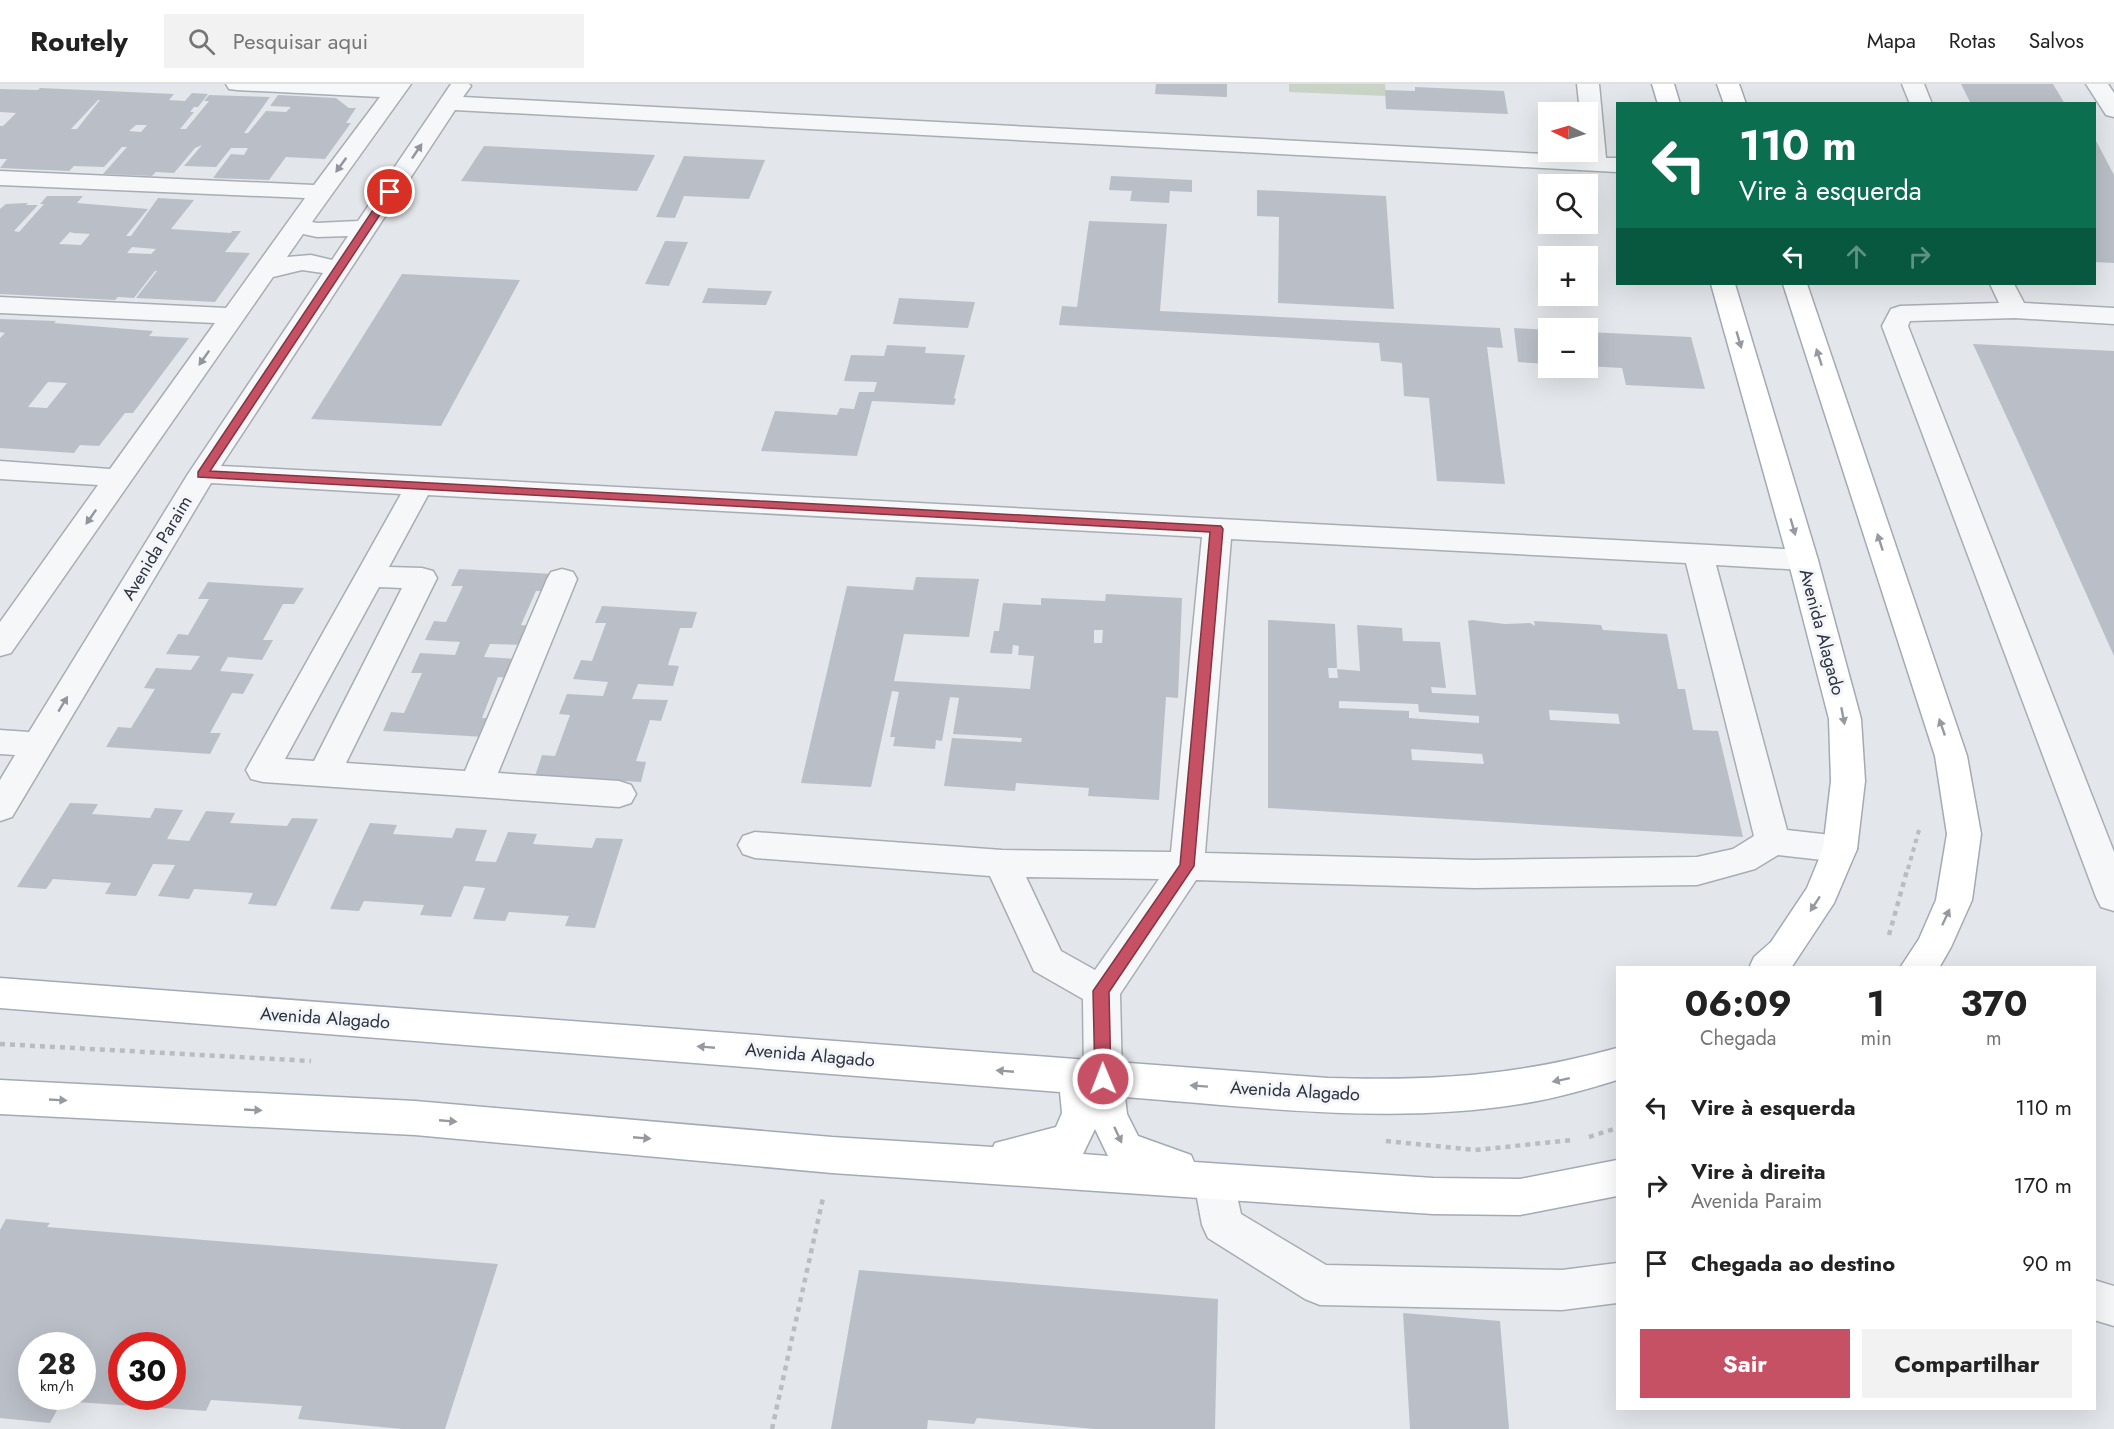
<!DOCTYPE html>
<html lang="pt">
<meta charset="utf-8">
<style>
:root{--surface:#fff;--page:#f2f2f2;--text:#222;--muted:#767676;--line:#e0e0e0;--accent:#c65164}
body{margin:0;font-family:Jost,sans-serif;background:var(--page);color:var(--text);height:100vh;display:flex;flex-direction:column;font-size:22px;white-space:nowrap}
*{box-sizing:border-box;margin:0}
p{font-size:20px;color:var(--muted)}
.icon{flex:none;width:33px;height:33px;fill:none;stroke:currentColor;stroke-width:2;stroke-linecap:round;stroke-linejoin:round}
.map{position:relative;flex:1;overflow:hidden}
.sheet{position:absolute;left:1616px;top:882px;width:480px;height:444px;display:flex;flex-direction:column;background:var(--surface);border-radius:0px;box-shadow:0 6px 24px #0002}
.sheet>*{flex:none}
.banner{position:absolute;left:1616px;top:18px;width:480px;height:183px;border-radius:0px;box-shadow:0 6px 24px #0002;background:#0b6e4f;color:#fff;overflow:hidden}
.needle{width:39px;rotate:275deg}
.controls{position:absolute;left:1538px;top:18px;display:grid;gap:12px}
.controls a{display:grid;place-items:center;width:60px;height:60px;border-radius:0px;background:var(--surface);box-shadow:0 6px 24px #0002;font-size:30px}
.speed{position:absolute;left:18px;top:1248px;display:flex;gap:12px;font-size:30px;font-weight:700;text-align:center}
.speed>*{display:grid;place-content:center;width:78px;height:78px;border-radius:50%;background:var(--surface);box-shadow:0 6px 24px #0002;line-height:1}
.speed small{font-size:15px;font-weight:400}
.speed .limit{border:9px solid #d22;background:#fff;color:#111}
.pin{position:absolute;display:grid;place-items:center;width:51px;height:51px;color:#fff;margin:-26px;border:3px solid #fff;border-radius:50%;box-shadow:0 2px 6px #0007}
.me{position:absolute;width:66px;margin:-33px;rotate:359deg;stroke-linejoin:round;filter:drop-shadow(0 0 4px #0008)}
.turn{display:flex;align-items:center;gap:21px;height:126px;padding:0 24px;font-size:27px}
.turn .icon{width:78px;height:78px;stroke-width:2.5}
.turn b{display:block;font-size:42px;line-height:51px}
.lanes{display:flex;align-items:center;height:57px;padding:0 24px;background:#0003;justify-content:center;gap:30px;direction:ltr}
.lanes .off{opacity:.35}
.eta{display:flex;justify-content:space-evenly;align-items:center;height:102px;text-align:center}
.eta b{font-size:36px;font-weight:700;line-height:42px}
.action{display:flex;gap:12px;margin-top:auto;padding:12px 24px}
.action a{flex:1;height:69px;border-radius:0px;background:var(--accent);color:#fff;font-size:24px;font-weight:700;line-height:69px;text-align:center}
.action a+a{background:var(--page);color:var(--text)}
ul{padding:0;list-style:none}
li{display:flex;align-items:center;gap:18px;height:78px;padding:0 24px}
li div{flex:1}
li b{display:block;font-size:22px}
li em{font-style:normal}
header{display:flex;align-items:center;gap:36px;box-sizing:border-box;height:84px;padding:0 30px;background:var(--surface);border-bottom:2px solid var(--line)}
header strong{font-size:28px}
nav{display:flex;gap:33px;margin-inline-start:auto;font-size:21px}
.search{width:420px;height:54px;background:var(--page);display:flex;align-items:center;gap:15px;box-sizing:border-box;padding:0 21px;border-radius:0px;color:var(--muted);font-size:22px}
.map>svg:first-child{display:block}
.green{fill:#c9d3c5}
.building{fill:#babfc7;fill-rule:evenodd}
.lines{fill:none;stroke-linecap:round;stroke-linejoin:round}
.minor-casing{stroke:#a8adb4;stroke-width:3}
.major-casing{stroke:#a3aab5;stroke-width:3}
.path-far1{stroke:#b9bcc2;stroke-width:4;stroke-dasharray:4.5 4.5;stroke-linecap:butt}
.path{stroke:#b9bcc2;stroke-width:4.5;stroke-dasharray:5 5;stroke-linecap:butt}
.minor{fill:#f5f7f9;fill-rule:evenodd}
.major{fill:#fff;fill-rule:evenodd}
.oneway{fill:#90969d}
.oneway2{fill:#969aa0}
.route{fill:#c65164;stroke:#813541;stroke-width:1.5}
.labels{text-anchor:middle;stroke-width:6;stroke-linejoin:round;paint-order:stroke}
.street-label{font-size:18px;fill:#2c3441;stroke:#f3f5f8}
</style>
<header>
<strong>Routely</strong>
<div class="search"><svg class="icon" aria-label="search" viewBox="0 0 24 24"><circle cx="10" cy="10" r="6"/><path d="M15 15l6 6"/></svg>Pesquisar aqui</div>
<nav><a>Mapa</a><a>Rotas</a><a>Salvos</a></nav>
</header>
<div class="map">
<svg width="2114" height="1345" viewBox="0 0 2114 1345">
<rect width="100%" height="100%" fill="#e3e6ea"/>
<!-- green -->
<path class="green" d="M1289,0H1385L1386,12L1289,8Z"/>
<!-- building -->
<path class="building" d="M1156,0H1227V13L1155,10Z
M1961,0H2053L2065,20H1971Z
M1415,3L1504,7L1508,30L1386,25L1385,6L1415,7Z
M40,4L174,10L169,16L185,17L192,9L208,10L198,23H194L190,28H194L180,45H186L209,17H204L209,11L270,13L244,49H248L266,27L286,28L291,23L270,22L278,11L336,14L349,24H356L346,39H351L325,75L286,73L269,96L213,94L231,70L244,71L248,64H231L216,83L184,82L202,61L195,64L174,89L156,88L152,92L103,90L127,63H122L104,83L74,82L69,87L0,84L7,75H0V42H3L16,29L0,28V5L38,6ZM98,16H100L77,45H71ZM136,41H147L141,48L129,47Z
M2094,53L2114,91V179L2094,178Z
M484,62L638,70L655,71L637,107L461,97Z
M684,72L702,73L765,76L749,115L684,112L675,134L656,133Z
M1111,92L1192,96V108L1170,107L1169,119L1130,117L1132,107L1109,106Z
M1257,106L1386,112L1394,225L1278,219L1279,133L1257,132Z
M47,112H83L77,119L148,125L126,152H131L158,114L194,116L171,145L231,149L232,147H241L225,168L250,169L215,218L136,214L157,187H155L134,214L118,213L115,216L0,210V125L6,120L28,119L26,121H38L14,147L19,148L44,120H40ZM70,148L73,149L90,150L81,161L59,160ZM132,163L156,165L151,170L127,169Z
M1089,137L1167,140L1160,227L1500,244L1503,264L1487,263L1505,400L1437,397L1429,314L1404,312L1402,279L1381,277L1379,259L1059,241L1062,222L1077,223Z
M665,157L688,158L669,202L645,200Z
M402,190L520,196L441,342L311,335Z
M708,204L772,207L766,221L702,219Z
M899,214L975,218L968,244L893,240Z
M0,235L56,237L54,239L153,247L149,252L189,254L133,329H125L99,362L80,361L74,369L0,364V254L5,249L0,248ZM48,298L67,299L47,324L28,323Z
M1514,244L1548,246V280L1518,278Z
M1587,248L1691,253L1705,305L1626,301L1622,284L1587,282Z
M1973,260L2114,267V572L2020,362Z
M887,261L926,263L925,269L965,271L954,314L956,315L954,321L872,317L857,372L761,367L775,327L837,331L840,324L854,325L859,308H874L877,298L844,297L851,271L884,272Z
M459,485L554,490L548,507H536L521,541L532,542L524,561L490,560L484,573L518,575L509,594L498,593L482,634H492L485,653L383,647L391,628L404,629L422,589H411L420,569L455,571L460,558L425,556L434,537L446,538L463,502H451Z
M916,493L979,495L969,553L904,550L894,597L1030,605L1034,572L1018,571L1019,562L1013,561L1012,570L990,569L994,547H999L1003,519L1041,521V514L1105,517L1106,510L1182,514L1178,614L1166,613L1159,716L1088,712L1089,704L1016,699L1015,707L944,702L952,654L1021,658L1022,654L953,650L959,614L950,613L942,657L936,656L935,665L893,662L895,653H890L899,608L892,607L871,703L801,699L847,502L913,506ZM1094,546H1103L1102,559H1094Z
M208,498L304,504L294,520H283L263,556H273L262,576L228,573L220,587L254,590L243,610L232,609L210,649H221L210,670L106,663L118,643L131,644L155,605L144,604L156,584L191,586L200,572L166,570L178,550L188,551L209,515H198Z
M602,522L697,528L692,544H680L668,581L679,582L673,602L638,600L632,615L668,616L661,637L650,636L636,677L646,678L641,698L535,692L542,671L555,672L570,631L559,630L567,610L603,612L608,598L573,595L581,576L592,577L606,539H595Z
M1268,536L1335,540L1337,584H1328L1329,594H1338L1337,585L1360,587L1357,541L1402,544L1403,557L1440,558L1446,604L1431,603L1432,609L1476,611L1468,537L1472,536L1505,540L1530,539L1535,542L1534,537L1601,541L1603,546L1667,550L1678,605H1685L1693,646L1718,647L1743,753L1268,724ZM1339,617L1418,620L1419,628L1479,632V639L1409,634V627L1339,624ZM1549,626L1618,630L1620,640L1550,636ZM1411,665L1482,670L1484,680L1412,676Z
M70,719L98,720L92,730L150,734L155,724L183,726L167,755L189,757L206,727L235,729L230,739L287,742L292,734L318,735L276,822L248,820L253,809L194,805L189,815L158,812L175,781L153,780L136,812L105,810L111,799L53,795L46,805L17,803Z
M370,739L397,741L393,750L452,754L456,744L487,746L475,777L496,778L508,748L537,750L533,760L592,764L596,754L623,755L595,844L565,842L569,832L509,828L505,837L473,835L485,804L464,802L451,833L420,831L424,821L364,817L359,827L330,825Z
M6,1135L50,1139L47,1143L498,1180L445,1345H402L298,1335L302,1322L211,1316L206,1327L62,1317L50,1339L0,1334V1146ZM32,1262H82V1312H32ZM122,1262H172V1312H122Z
M859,1186L1218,1215L1215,1345H1095L977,1334L974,1340L928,1336L927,1345H831Z
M1403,1229L1500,1237L1509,1345H1410Z"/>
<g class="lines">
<defs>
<path id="minor" d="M226,0H411L312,138L317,139L358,137L451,0H469L471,2L463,13L1583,72V68H1587V28H1580L1577,0H1599L1606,74H1617V88L455,26L221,382L1803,466L1813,469L1818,476L1813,483L1803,486L1716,481L1787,746L1840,752L1852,756L1857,765L1852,774L1840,778L1778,771L1755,785L1697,801L1474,804L1196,796L1120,910L1122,995L1117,1007L1103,1011L1089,1007L1084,995L1083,915L1034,887L990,792L755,774L743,770L738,761L743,752L755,748L1002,766L1171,768L1202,453L428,411L389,483L422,484L433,487L437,494L346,679L465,687L547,495L551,488L562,485L573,488L577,495L498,689L619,697L631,701L636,710L631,719L619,723L263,698L251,695L246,686L401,410L211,399L12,733L0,737V696L15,671L0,670V646L29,648L188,390L323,189L302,186L273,193L11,569L0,572V538L98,401L0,395V377L110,385L215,239L0,229V213L226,224L305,114L0,101V87L314,101L380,13L237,6L229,5ZM303,150L317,153L348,152L332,176L311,171L287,173ZM1231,455L1686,479L1754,752L1733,765L1697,773L1474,776L1205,769ZM379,503L402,504L314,677L285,675ZM1026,793L1159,795L1095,886L1061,867Z
M1902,0H1924L1932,20H1910Z
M2086,0H2108L2114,9V33L2106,31Z
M1990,200H2014L2024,219L2114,224V240L2015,234L1910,237L1908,242L2114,768V827L2101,823L2096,813L1882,242L1891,225L1900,222L1999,219Z
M1214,1080L1228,1085L1234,1098L1241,1130L1326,1181L1562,1186L1617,1179V1219L1562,1226L1320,1221L1305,1215L1208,1154L1202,1141L1194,1098L1200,1085Z
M2094,1196L2114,1202V1242L2094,1236Z"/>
<path id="major" d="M1652,0H1674L1680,20H1658Z
M1717,0H1739L1746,20H1724Z
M1711,200H1735L1818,476L1861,635L1865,697L1857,765L1834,819L1791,884H1749L1754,873L1771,858L1807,804L1823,765L1831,697L1829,635L1788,476Z
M1783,200H1807L1967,672L1981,750L1972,816L1951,863L1939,884H1900L1919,855L1936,816L1947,750L1935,672Z
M0,894L1328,994C1434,997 1515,992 1617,964V996C1585,1006 1553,1015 1520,1020C1390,1041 1255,1023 1125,1013L1127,1030L1138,1052L1191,1071L1194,1078L1433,1094L1520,1095L1617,1076V1112L1520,1131L1433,1130L832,1089L415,1051L0,1030V996L415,1017L832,1053L993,1063L995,1059L1056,1043L1062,1029L1060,1008L0,924ZM1095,1045L1108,1072L1083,1070Z"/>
</defs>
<!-- minor casing -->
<use href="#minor" class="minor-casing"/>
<!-- major casing -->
<use href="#major" class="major-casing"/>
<!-- path-far1 -->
<path class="path-far1" d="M1908,785L1919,746"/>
<!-- path -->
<path class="path" d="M1889,851L1908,783
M0,960L311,977
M1589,1053L1617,1044
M1386,1057L1475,1066L1573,1056
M772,1345L823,1114"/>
<!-- minor -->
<use href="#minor" class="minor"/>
<!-- major -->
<use href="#major" class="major"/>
</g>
<!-- one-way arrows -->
<defs><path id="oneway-solid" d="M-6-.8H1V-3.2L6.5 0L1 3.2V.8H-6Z" transform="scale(1.5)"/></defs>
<g class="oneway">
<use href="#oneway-solid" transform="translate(417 67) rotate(-56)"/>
<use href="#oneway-solid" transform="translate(341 81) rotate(126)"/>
<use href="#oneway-solid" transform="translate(204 274) rotate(125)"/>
<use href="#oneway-solid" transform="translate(91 433) rotate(125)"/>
<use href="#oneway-solid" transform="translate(63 620) rotate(-59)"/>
</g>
<g class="oneway2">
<use href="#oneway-solid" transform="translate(1739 256) rotate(74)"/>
<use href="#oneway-solid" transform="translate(1819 273) rotate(-108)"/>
<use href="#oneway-solid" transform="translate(1793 443) rotate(74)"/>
<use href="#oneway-solid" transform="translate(1880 458) rotate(-108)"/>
<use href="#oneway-solid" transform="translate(1843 632) rotate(79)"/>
<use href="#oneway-solid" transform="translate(1942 643) rotate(-109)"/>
<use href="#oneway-solid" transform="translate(1815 820) rotate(123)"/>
<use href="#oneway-solid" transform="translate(1946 833) rotate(-65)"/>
<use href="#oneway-solid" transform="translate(706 963) rotate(-175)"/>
<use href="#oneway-solid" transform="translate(1005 987) rotate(-175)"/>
<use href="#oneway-solid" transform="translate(1561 996) rotate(168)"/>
<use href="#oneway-solid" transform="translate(1199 1002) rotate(-176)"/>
<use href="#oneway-solid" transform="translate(58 1016) rotate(3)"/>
<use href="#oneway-solid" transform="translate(253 1026) rotate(3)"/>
<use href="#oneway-solid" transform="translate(448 1037) rotate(5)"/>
<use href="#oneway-solid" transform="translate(1118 1051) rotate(65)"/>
<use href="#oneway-solid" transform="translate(642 1054) rotate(5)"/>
</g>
<!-- route -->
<path class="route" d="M390,105L395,108L210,387L1221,442L1223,445L1194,782L1109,908L1111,995L1108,1000L1103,1002L1097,1000L1095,995L1093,907L1180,781L1210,448L198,393V388L385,108Z"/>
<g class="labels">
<!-- street labels -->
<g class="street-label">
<text transform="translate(157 464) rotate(-59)" y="6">Avenida Paraim</text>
<text transform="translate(1822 548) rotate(75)" y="6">Avenida Alagado</text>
<text transform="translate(325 934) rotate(4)" y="6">Avenida Alagado</text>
<text transform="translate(810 971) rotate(5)" y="6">Avenida Alagado</text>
<text transform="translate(1295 1007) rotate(3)" y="6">Avenida Alagado</text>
</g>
</g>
</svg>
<div class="controls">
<a><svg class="needle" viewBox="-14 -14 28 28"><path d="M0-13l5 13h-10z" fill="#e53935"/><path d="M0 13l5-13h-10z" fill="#767676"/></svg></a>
<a><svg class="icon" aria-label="search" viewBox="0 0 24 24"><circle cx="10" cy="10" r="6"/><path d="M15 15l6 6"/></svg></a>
<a>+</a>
<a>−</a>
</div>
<div class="speed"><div>28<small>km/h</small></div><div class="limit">30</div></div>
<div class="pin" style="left:390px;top:108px;background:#d93025"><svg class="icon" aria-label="arrive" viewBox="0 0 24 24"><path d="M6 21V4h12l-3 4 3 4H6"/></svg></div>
<svg class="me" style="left:1103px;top:995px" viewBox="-20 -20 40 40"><circle r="17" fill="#c65164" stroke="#fff" stroke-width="3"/><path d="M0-11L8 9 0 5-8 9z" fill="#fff"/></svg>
<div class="banner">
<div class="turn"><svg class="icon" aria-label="left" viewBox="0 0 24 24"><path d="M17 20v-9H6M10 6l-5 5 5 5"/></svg><div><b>110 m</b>Vire à esquerda</div></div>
<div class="lanes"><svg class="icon" aria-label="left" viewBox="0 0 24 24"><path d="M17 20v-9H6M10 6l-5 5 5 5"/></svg><svg class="icon off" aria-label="ahead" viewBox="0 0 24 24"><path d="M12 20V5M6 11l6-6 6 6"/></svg><svg class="icon off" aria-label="right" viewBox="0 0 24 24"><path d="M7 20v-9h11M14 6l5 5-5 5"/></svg></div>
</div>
<section class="sheet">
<div class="eta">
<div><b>06:09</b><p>Chegada</p></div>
<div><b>1</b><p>min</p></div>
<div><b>370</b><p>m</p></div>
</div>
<ul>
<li><svg class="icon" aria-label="left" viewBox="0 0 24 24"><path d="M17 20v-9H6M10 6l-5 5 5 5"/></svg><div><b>Vire à esquerda</b></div><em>110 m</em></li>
<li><svg class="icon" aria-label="right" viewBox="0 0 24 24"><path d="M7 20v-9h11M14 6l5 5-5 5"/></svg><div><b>Vire à direita</b><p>Avenida Paraim</p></div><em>170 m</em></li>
<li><svg class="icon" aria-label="arrive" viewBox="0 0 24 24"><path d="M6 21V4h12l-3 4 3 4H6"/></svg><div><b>Chegada ao destino</b></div><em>90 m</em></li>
</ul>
<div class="action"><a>Sair</a><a>Compartilhar</a></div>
</section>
</div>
